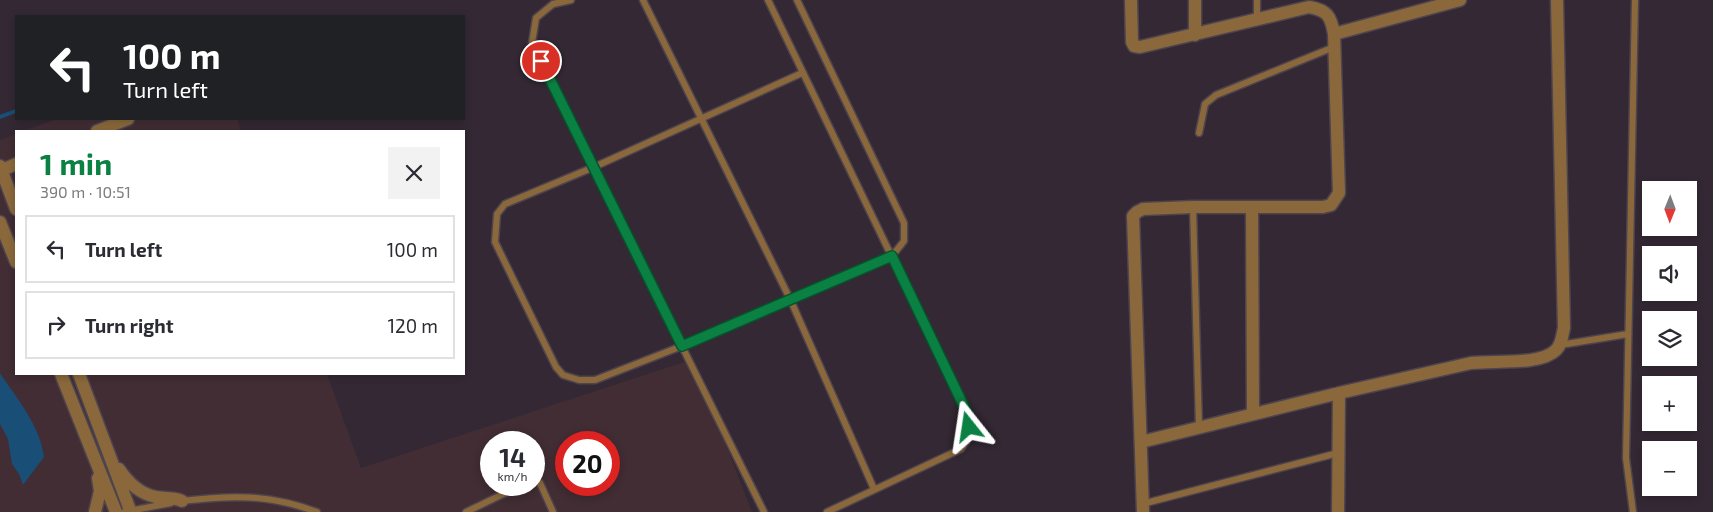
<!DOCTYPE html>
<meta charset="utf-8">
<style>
:root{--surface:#fff;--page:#f2f2f3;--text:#2b2b33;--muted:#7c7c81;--line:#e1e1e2;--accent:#0b8043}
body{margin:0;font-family:"Exo 2",sans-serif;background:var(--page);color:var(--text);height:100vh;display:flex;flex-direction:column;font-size:19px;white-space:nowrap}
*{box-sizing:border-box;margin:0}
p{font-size:16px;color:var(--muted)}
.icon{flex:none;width:28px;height:28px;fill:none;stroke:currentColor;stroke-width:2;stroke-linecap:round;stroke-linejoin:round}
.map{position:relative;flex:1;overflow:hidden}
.drawer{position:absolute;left:15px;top:130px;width:450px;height:245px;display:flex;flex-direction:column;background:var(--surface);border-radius:0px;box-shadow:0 2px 8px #0003}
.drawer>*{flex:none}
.hud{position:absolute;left:15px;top:15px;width:450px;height:105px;border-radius:0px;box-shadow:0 2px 8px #0003;background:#202124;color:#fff;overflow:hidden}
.needle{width:32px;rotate:181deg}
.tools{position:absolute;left:1642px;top:181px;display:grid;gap:10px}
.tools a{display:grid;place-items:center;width:55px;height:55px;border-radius:0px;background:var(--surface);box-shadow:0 2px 8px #0003;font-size:25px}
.speed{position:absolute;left:480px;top:431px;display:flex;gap:10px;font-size:25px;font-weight:700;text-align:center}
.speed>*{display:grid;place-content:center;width:65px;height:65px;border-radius:50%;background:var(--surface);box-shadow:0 2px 8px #0003;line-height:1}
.speed small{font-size:12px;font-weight:400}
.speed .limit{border:8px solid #d22;background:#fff;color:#111}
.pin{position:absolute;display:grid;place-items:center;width:42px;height:42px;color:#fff;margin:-21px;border:2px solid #fff;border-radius:50%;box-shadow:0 1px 5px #0007}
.me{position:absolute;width:55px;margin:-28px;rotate:345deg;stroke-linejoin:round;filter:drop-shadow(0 0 4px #0008)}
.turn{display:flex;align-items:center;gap:18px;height:105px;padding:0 25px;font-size:22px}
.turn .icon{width:65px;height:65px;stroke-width:2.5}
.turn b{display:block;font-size:35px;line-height:42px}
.round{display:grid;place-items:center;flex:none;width:52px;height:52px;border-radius:0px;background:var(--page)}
.overview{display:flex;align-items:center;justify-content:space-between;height:85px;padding:0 25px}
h1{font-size:30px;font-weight:700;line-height:38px;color:var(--accent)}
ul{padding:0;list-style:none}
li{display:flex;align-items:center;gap:15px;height:68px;margin:0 10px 8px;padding:0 15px;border:2px solid var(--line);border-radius:0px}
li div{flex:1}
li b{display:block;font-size:19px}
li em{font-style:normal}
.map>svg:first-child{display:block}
.education{fill:#412d33;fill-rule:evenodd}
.water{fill:#194e76}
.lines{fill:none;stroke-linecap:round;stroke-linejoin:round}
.stream{stroke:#194e76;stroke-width:4}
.service-casing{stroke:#4e444e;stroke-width:9}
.minor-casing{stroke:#4e444e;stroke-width:15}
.service{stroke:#8a683b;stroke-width:6}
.minor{stroke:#8a683b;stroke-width:12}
.route-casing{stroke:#07532c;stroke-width:12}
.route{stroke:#0b8043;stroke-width:9}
</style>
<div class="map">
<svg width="1713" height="512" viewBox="0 0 1713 512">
<rect width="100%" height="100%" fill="#332833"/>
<!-- education -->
<path class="education" d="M57,119H237L241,131H23Z
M16,134V374H327L361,468L693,359L752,512H0V140ZM491,442H534V485H491ZM566,442H609V485H566Z"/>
<!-- water -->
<path class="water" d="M0,373C17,399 40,425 44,457L23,485L19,474L12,464L8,439L0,424Z"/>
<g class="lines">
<!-- stream -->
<path class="stream" d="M0,117L16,111"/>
<defs>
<path id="service" d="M571,0L553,4L536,18L532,43L764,512
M643,0L791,301L874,489
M768,0L969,417V437L961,449L827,512
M797,0L904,223V241L892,256L682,346L595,380H579L563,375L556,367L495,242L497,214L505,204L594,167L802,73
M1257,0V20
M1199,133L1205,104L1216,95L1334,47
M1193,207L1199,427
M1560,345L1628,334
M534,480L540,483L553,512
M181,501C231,495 269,494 317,512
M1142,504L1338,453
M124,512L171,503
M466,512L522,485
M1633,512L1626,458L1635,0"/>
<path id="minor" d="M1131,0L1132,42L1134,46L1140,47L1309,7C1327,10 1331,16 1334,34L1339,193L1331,205L1323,207H1193L1143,209L1137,212L1133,216L1143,512
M1195,0V35
M1334,34L1460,0
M97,131L128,119
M0,166L16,209
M0,171L16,164
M1252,207L1253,413
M0,222L16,262
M61,374L116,512
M79,374L130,510
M1141,442L1339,393L1471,363C1494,360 1540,366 1556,350C1562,344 1562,336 1564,328L1557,0
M119,469C127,481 140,494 156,497C166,499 173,497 182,501
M95,512L100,491L98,478
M1338,512L1339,393"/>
</defs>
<!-- service casing -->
<use href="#service" class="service-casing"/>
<!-- minor casing -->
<use href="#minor" class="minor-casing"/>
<!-- service -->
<use href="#service" class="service"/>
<!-- minor -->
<use href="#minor" class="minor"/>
</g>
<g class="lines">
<defs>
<path id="route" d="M541,61L682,346L892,256L969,417V427"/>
</defs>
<!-- route casing -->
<use href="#route" class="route-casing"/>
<!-- route -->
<use href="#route" class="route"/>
</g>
</svg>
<div class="tools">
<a><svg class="needle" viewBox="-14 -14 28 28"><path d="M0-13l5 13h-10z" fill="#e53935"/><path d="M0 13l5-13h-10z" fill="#7c7c81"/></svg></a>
<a><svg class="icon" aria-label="sound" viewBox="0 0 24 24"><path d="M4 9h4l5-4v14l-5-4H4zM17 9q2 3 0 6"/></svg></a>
<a><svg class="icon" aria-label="layers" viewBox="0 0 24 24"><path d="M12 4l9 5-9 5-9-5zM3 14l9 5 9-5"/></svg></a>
<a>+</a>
<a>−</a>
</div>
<div class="speed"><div>14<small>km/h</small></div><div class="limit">20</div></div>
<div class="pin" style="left:541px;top:61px;background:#d93025"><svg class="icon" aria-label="arrive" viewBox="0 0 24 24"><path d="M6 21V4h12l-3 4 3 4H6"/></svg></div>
<svg class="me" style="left:969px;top:427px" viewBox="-20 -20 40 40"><path d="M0-17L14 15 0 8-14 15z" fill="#0b8043" stroke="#fff" stroke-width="4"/></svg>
<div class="hud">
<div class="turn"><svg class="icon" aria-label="left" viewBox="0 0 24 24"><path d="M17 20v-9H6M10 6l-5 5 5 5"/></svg><div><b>100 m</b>Turn left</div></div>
</div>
<section class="drawer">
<div class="overview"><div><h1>1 min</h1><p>390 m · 10:51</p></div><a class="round"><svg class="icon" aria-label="close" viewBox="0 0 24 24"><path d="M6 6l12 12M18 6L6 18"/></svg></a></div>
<ul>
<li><svg class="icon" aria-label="left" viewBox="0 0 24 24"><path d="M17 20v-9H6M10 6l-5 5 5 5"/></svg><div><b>Turn left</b></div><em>100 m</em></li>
<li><svg class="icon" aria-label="right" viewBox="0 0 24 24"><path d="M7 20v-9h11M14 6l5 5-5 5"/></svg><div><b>Turn right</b></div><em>120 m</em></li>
</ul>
</section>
</div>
